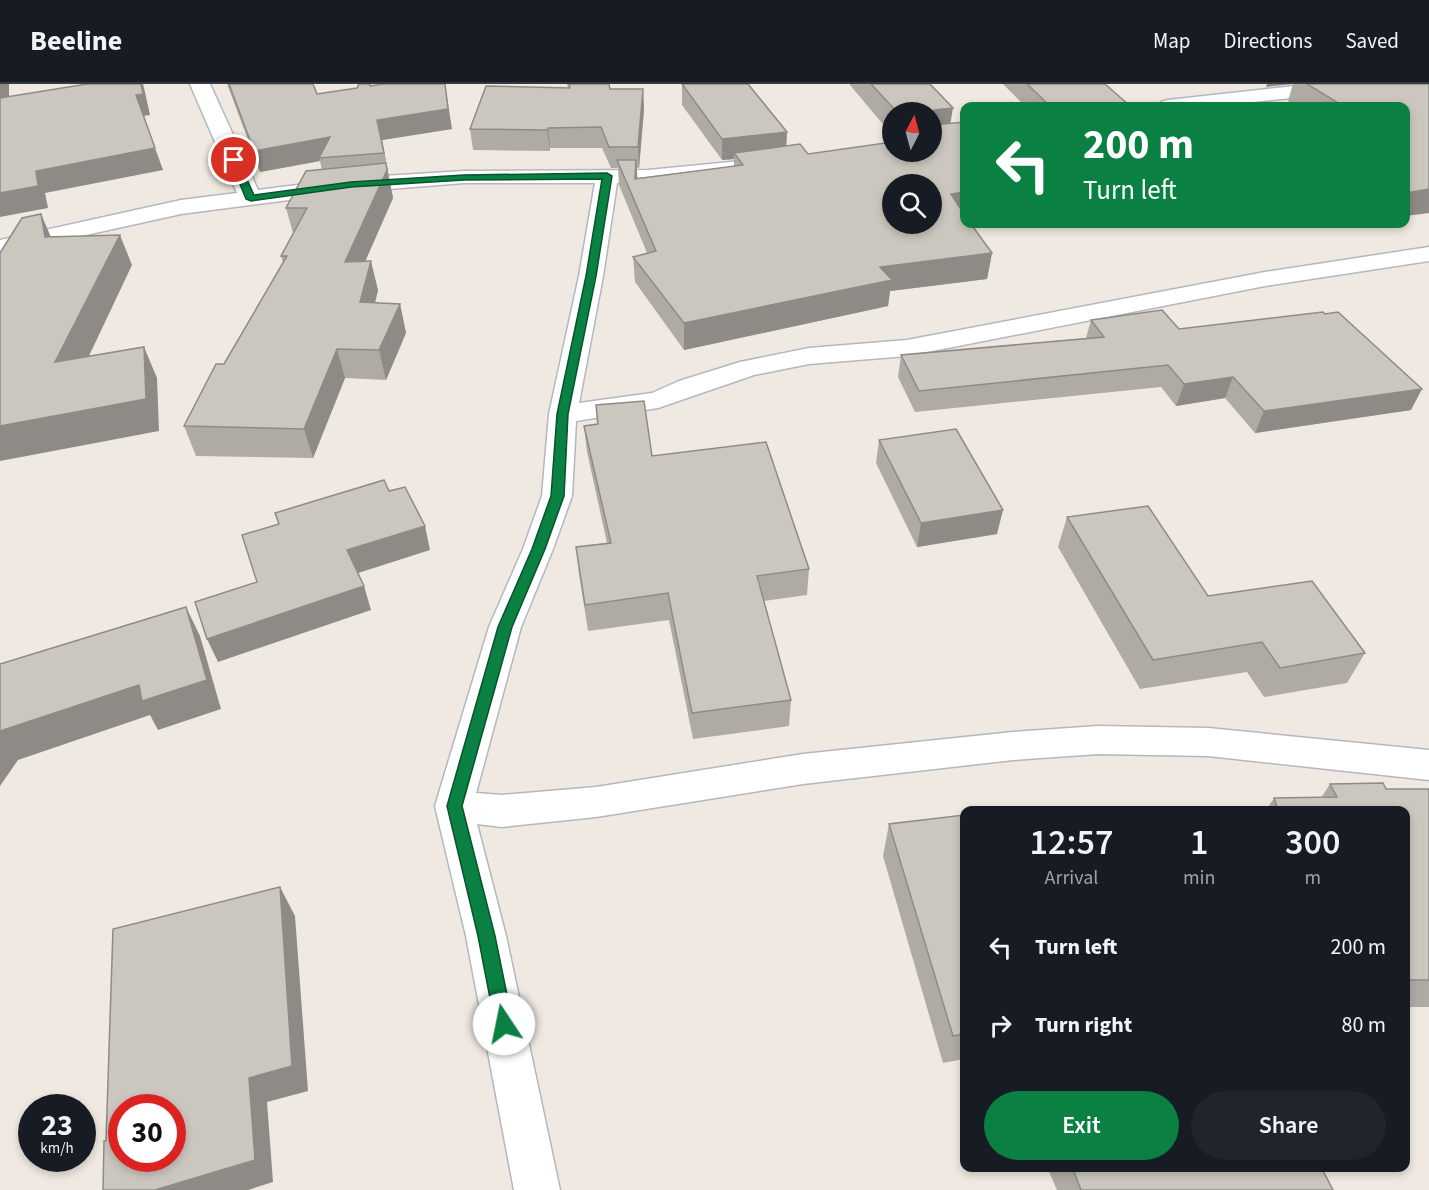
<!DOCTYPE html>
<style>
:root{--surface:#171b24;--page:#20242c;--text:#f1f3f6;--muted:#9ea1a6;--line:#363941;--accent:#0b8043}
body{margin:0;font-family:"Source Sans 3",sans-serif;background:var(--page);color:var(--text);height:100vh;display:flex;flex-direction:column;font-size:22px;white-space:nowrap}
*{box-sizing:border-box;margin:0}
p{font-size:20px;color:var(--muted)}
.icon{flex:none;width:33px;height:33px;fill:none;stroke:currentColor;stroke-width:2;stroke-linecap:round;stroke-linejoin:round}
.map{position:relative;flex:1;overflow:hidden}
.side{position:absolute;left:960px;top:722px;width:450px;height:366px;display:flex;flex-direction:column;background:var(--surface);border-radius:12px;box-shadow:0 3px 9px #0003}
.side>*{flex:none}
.guide{position:absolute;left:960px;top:18px;width:450px;height:126px;border-radius:12px;box-shadow:0 3px 9px #0003;background:#0b8043;color:#fff;overflow:hidden}
.needle{width:39px;rotate:6deg}
.tools{position:absolute;left:882px;top:18px;display:grid;gap:12px}
.tools a{display:grid;place-items:center;width:60px;height:60px;border-radius:50%;background:var(--surface);box-shadow:0 3px 9px #0003;font-size:30px}
.speed{position:absolute;left:18px;top:1010px;display:flex;gap:12px;font-size:30px;font-weight:700;text-align:center}
.speed>*{display:grid;place-content:center;width:78px;height:78px;border-radius:50%;background:var(--surface);box-shadow:0 3px 9px #0003;line-height:1}
.speed small{font-size:15px;font-weight:400}
.speed .limit{border:9px solid #d22;background:#fff;color:#111}
.pin{position:absolute;display:grid;place-items:center;width:51px;height:51px;color:#fff;margin:-26px;border:3px solid #fff;border-radius:50%;box-shadow:0 2px 6px #0007}
.me{position:absolute;width:66px;margin:-33px;rotate:349deg;stroke-linejoin:round;filter:drop-shadow(0 0 4px #0008)}
.turn{display:flex;align-items:center;gap:21px;height:126px;padding:0 24px;font-size:27px}
.turn .icon{width:78px;height:78px;stroke-width:2.5}
.turn b{display:block;font-size:42px;line-height:51px}
.eta{display:flex;justify-content:space-evenly;align-items:center;height:102px;text-align:center}
.eta b{font-size:36px;font-weight:600;line-height:42px}
.cta{display:flex;gap:12px;margin-top:auto;padding:12px 24px}
.cta a{flex:1;height:69px;border-radius:36px;background:var(--accent);color:#fff;font-size:24px;font-weight:600;line-height:69px;text-align:center}
.cta a+a{background:var(--page);color:var(--text)}
ul{padding:0;list-style:none}
li{display:flex;align-items:center;gap:18px;height:78px;padding:0 24px}
li div{flex:1}
li b{display:block;font-size:22px}
li em{font-style:normal}
header{display:flex;align-items:center;gap:36px;box-sizing:border-box;height:84px;padding:0 30px;background:var(--surface);border-bottom:2px solid var(--line)}
header strong{font-size:28px}
nav{display:flex;gap:33px;margin-inline-start:auto;font-size:21px}
.map>svg:first-child{display:block}
.lines{fill:none;stroke-linecap:round;stroke-linejoin:round}
.minor-casing{stroke:#b4b7c1;stroke-width:3}
.minor{fill:#fff;fill-rule:evenodd}
.wall{fill:#afaba4}
.shaded-wall{fill:#8e8b86}
.building{fill:#cbc7bf;stroke:#8e8b86;stroke-width:1.5;fill-rule:evenodd}
.route{fill:#0b8043;stroke:#07532c;stroke-width:1.5}
</style>
<header>
<strong>Beeline</strong>
<nav><a>Map</a><a>Directions</a><a>Saved</a></nav>
</header>
<div class="map">
<svg width="1429" height="1106" viewBox="0 0 1429 1106">
<rect width="100%" height="100%" fill="#efe9e1"/>
<g class="lines">
<defs>
<path id="minor" d="M190,0H210L258,106L351,94L464,87L648,86L772,74L780,75L783,80L780,85L772,86L648,98L617,99L603,192L579,319L652,309L679,297L740,278L809,264L907,256L1265,188L1429,163V177L1265,202L907,272L809,280L754,291L658,324L576,337L572,412L553,465L521,543L476,709L502,711L596,703L803,670L1013,648L1098,642L1208,644L1429,666V696L1208,672L1098,670L1013,676L803,700L596,733L502,743L477,740L506,852L560,1106H514L466,852L435,722L489,543L523,465L542,412L549,330L579,192L595,99H464L351,108L181,130L0,170V156L181,116L237,109Z
M1313,0H1376L1373,4L1366,6L1217,22H1158L1161,18L1168,16Z"/>
</defs>
<!-- minor casing -->
<use href="#minor" class="minor-casing"/>
<!-- minor -->
<use href="#minor" class="minor"/>
</g>
<!-- wall -->
<path class="wall" d="M227,0H313L317,10L371,2L452,45L382,56L393,114L365,178L378,206L375,219L400,220L406,249L386,296L345,294L313,374L196,372L184,342L224,280L283,179L281,172L293,149L286,124L322,86L320,77L260,88Z
M567,0H609L610,5H643L644,25L639,84H637V94L734,82V75L722,76L682,21V0L787,62L808,70L932,68V28H892V51L850,1V0H930L950,40L964,140L992,169L987,195L890,207L888,222L684,266L635,198L633,173L647,169L619,101L618,84H611L602,64H550V67L473,66L470,45L568,4Z
M1003,0H1105L1130,22H1025Z
M1293,0H1429L1406,22H1297L1288,17Z
M1091,236L1179,245L1411,326L1255,349L1225,314L1176,322L1161,303L915,328L898,293L901,271L1086,254Z
M596,321L652,372L809,485L807,511L764,517L791,616L789,642L693,655L669,536L588,547L579,490L576,463L607,459L587,368L584,342L597,340Z
M879,356L997,450L917,463L876,379Z
M1067,433L1208,512L1365,569L1347,599L1264,613L1247,588L1140,605L1058,463Z
M1330,700L1386,705H1429V923H1406V726H1266L1274,714H1321Z
M964,731V975L943,979L883,772L889,740Z
M1047,1083H1321L1333,1106H1057Z"/>
<!-- shaded-wall -->
<path class="shaded-wall" d="M0,0H9V13L0,15Z
M141,0H143L145,8L150,31L143,32L136,11Z
M445,0L452,45L382,56L388,89L377,36Z
M1267,0H1293L1266,3Z
M643,5L644,25L639,84L638,63Z
M953,24L949,48L932,50L934,26Z
M548,44L550,64V67L547,46Z
M787,48L786,70L734,69V75L722,76V55Z
M330,53L319,74L320,77L260,88L254,67Z
M155,64L163,86L45,109L48,124L0,133V109L36,87Z
M636,76L638,101L635,95Z
M386,79L393,114L352,207L345,178Z
M1429,105V129L1406,132V109Z
M964,108V132L951,110Z
M41,130L54,160L45,153Z
M1348,140H1363L1346,142Z
M120,151L132,181L71,310L55,278Z
M992,169L987,195L890,207L888,222L684,266V239L880,183Z
M371,177L378,206L368,247L360,218Z
M400,220L406,249L386,296L379,266Z
M144,263L157,294L159,347L0,377V342Z
M337,265L345,294L313,374L304,345Z
M1233,293L1225,314L1176,322L1184,300Z
M1422,305L1411,326L1255,349L1264,327Z
M1003,426L997,450L917,463L921,439Z
M425,442L430,466L355,490L347,466Z
M364,502L371,526L218,578L207,555Z
M186,523L200,552L221,625L158,646L150,631L18,676L0,702V647Z
M280,803L295,832L308,1007L267,1018L273,1098L248,1106H155Z"/>
<!-- building -->
<path class="building" d="M87,0H141L143,10L136,11L155,64L36,87L38,102L0,109V9V14Z
M229,0H313L317,10L357,4L359,0H370V2L384,0H445L448,25L377,36L384,69L319,74L330,53L254,67Z
M569,0H609L610,5H643L638,63H609L601,43L548,44L547,46L470,45L486,2L570,4Z
M682,0H748L787,48L722,55Z
M871,0H930L953,24L934,26V41L964,38V108L951,110L964,130V140H971L992,169L880,183L892,196L684,239L633,173L656,167L617,76H636L635,95L743,81L734,69L800,60L808,70L892,58V68H932V28H897ZM892,100H932V140H892Z
M1027,0H1105L1130,22H1050Z
M1307,0H1429V105L1406,109V22H1343Z
M386,79L387,86L345,178L371,177L360,218L400,220L379,266L337,265L304,345L184,342L216,280H224L287,172H281L307,124H286L306,87Z
M41,130L45,153L120,151L55,278L144,263L146,315L0,342V169L22,134Z
M1162,226L1179,245L1323,228L1325,230L1338,228L1422,305L1264,327L1233,293L1184,300L1168,281L919,307L901,271L1104,253L1091,236Z
M644,317L652,372L766,358L809,485L757,492L791,616L692,629L668,509L585,521L576,463L611,459L584,342L598,340L596,321Z
M956,345L1003,426L921,439L879,356Z
M384,396L389,407L405,403L425,442L347,466L364,502L207,555L195,518L257,498L242,451L279,440L275,429Z
M1148,422L1208,512L1312,497L1365,569L1280,584L1262,558L1153,576L1067,433Z
M186,523L207,596L142,617L139,601L0,647V580Z
M1383,699L1386,705H1429V896H1406V726H1278L1274,714L1337,713L1330,700Z
M964,731V950L953,952L889,740Z
M280,803L292,982L249,994L255,1076L155,1106H103L104,1057H106L113,845ZM122,1023H172V1074H122Z
M1072,1083H1321L1333,1106H1081Z"/>
<!-- route -->
<path class="route" d="M231,74L238,76L254,111L351,98L464,91L607,89L612,92L596,192L568,330L564,412L545,465L512,543L462,722L495,852L513,940L510,946L504,948L497,946L495,940L478,852L447,722L498,543L532,465L551,412L557,330L586,192L602,95L464,96L351,103L251,117L246,115L230,76Z"/>
</svg>
<div class="tools">
<a><svg class="needle" viewBox="-14 -14 28 28"><path d="M0-13l5 13h-10z" fill="#e53935"/><path d="M0 13l5-13h-10z" fill="#9ea1a6"/></svg></a>
<a><svg class="icon" aria-label="search" viewBox="0 0 24 24"><circle cx="10" cy="10" r="6"/><path d="M15 15l6 6"/></svg></a>
</div>
<div class="speed"><div>23<small>km/h</small></div><div class="limit">30</div></div>
<div class="pin" style="left:234px;top:76px;background:#d93025"><svg class="icon" aria-label="arrive" viewBox="0 0 24 24"><path d="M6 21V4h12l-3 4 3 4H6"/></svg></div>
<svg class="me" style="left:504px;top:940px" viewBox="-20 -20 40 40"><circle r="19" fill="#fff"/><path d="M0-13L10 11 0 6-10 11z" fill="#0b8043"/></svg>
<div class="guide">
<div class="turn"><svg class="icon" aria-label="left" viewBox="0 0 24 24"><path d="M17 20v-9H6M10 6l-5 5 5 5"/></svg><div><b>200 m</b>Turn left</div></div>
</div>
<section class="side">
<div class="eta">
<div><b>12:57</b><p>Arrival</p></div>
<div><b>1</b><p>min</p></div>
<div><b>300</b><p>m</p></div>
</div>
<ul>
<li><svg class="icon" aria-label="left" viewBox="0 0 24 24"><path d="M17 20v-9H6M10 6l-5 5 5 5"/></svg><div><b>Turn left</b></div><em>200 m</em></li>
<li><svg class="icon" aria-label="right" viewBox="0 0 24 24"><path d="M7 20v-9h11M14 6l5 5-5 5"/></svg><div><b>Turn right</b></div><em>80 m</em></li>
</ul>
<div class="cta"><a>Exit</a><a>Share</a></div>
</section>
</div>
